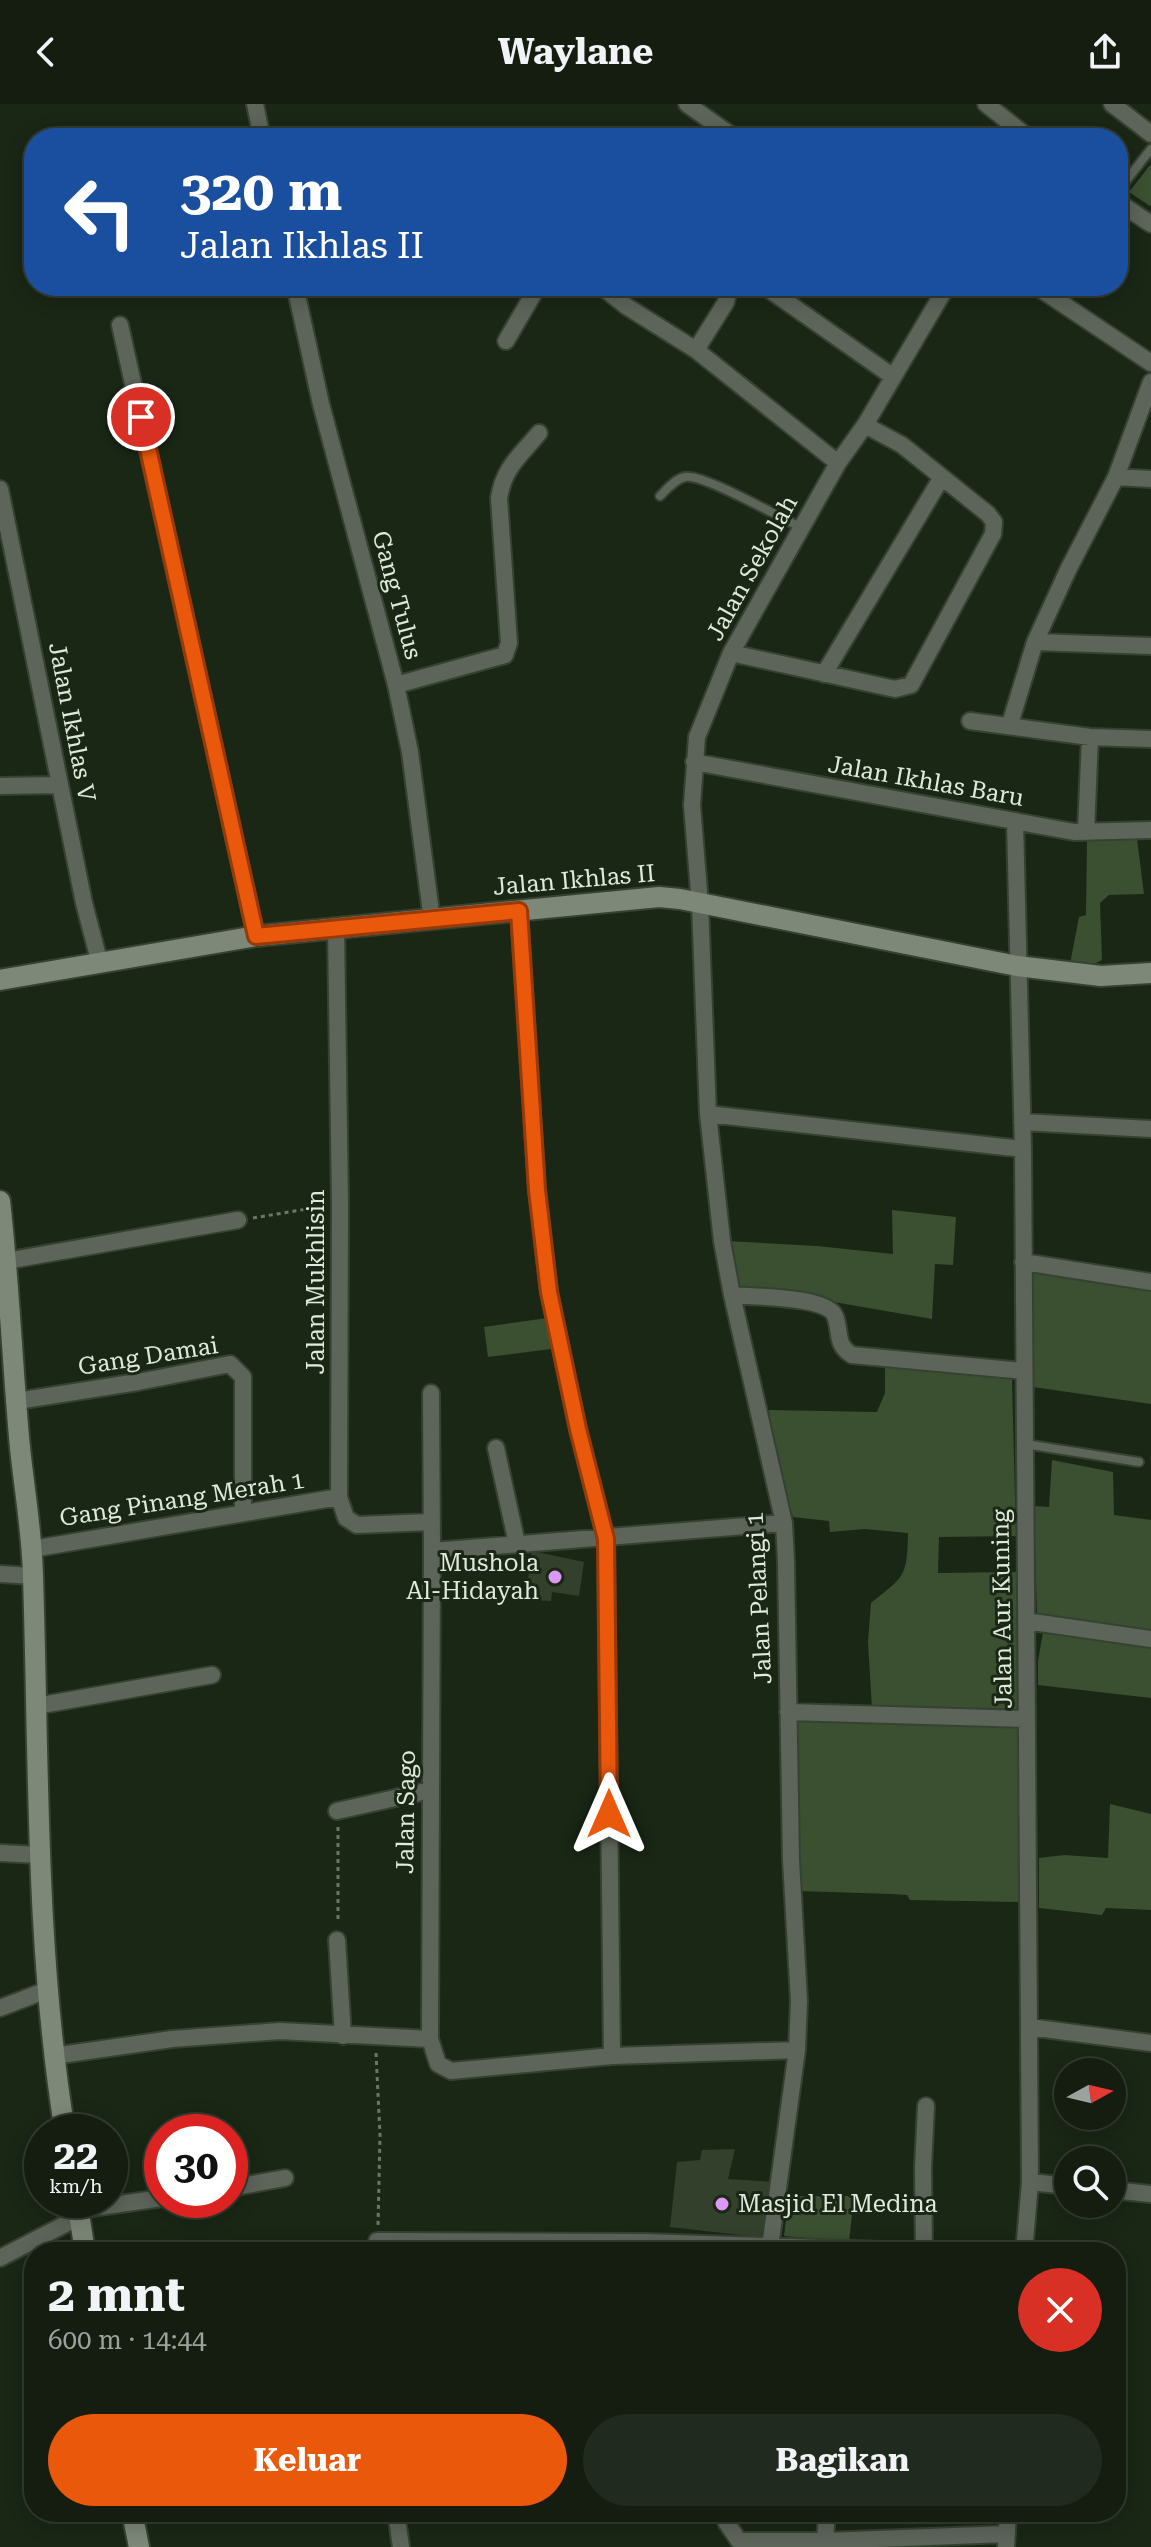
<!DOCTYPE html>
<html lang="id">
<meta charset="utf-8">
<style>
:root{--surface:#141d10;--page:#212a1e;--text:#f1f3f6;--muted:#9da29f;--line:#333b30;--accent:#ea580c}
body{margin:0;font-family:"Roboto Serif",serif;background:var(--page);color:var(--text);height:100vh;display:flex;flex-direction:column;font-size:30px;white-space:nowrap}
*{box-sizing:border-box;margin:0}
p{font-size:26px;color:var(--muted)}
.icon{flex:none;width:44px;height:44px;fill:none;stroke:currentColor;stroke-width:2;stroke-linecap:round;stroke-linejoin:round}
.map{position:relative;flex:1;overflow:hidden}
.panel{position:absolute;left:24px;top:2138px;width:1102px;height:280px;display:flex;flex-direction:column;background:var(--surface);border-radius:32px;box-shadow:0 4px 20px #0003,0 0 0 2px var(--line)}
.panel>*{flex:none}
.top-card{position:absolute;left:24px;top:24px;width:1104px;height:168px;border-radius:32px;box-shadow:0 4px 20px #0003,0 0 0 2px var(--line);background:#1a4fa0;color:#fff;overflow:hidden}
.needle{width:52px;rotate:82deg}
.buttons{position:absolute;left:1054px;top:1954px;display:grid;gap:16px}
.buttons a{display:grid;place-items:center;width:72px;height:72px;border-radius:50%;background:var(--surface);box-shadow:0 4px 20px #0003,0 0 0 2px var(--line);font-size:40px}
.speed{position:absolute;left:24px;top:2010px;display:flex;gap:16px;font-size:40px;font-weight:700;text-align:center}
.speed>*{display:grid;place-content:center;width:104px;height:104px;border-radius:50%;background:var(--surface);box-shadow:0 4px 20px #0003,0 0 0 2px var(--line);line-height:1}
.speed small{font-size:20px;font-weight:400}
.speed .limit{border:12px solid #d22;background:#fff;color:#111}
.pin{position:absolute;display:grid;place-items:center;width:68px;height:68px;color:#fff;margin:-34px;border:4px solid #fff;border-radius:50%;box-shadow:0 2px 8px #0007}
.me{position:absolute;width:88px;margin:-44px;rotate:0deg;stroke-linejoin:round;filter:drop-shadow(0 0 6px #0008)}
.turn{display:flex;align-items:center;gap:28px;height:168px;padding:0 24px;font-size:36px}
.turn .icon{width:104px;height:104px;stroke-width:2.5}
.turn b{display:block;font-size:56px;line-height:68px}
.round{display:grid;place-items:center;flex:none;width:84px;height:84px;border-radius:42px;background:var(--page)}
.summary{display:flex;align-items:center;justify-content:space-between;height:136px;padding:0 24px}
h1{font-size:48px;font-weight:700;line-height:60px}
.button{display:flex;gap:16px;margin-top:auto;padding:16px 24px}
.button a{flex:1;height:92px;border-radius:48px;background:var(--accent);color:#fff;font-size:32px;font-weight:700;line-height:92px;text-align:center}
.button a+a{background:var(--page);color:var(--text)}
header{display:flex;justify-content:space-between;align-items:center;height:104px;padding:0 24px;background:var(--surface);font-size:36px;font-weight:700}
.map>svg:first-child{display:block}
.green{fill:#3a5031}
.building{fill:#32402c}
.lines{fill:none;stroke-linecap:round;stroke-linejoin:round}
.lane-casing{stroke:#364231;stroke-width:12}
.street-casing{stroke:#364231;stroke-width:20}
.secondary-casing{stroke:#364231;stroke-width:24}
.path{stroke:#6b7767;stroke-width:3;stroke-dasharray:4 4;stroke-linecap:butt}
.lane{stroke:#5d645a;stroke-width:8}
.street{stroke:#5d645a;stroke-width:16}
.secondary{stroke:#7d8879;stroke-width:20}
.route-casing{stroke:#983908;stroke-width:20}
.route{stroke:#ea580c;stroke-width:14}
.poi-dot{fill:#dc99f4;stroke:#1a2715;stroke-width:3}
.labels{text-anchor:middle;stroke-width:6;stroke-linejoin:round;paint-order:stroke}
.street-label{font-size:24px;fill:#e0e9dd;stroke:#1a2715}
.poi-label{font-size:24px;fill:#e0e9dd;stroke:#1a2715;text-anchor:end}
</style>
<header><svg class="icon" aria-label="back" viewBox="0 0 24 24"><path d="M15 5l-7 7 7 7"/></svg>Waylane<svg class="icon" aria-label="share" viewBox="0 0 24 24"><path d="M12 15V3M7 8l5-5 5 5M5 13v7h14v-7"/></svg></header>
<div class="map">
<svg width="1151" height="2443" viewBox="0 0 1151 2443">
<rect width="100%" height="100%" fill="#1a2715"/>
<!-- green -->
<path class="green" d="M1151,60V101L1150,102L1129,88Z
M1103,733L1137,735L1144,790L1109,791L1100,799L1102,856L1094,860H1070L1079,813L1086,811L1087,736Z
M892,1106L956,1113L953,1161L935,1160L932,1215L805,1193L739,1186L728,1137L817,1142L893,1150Z
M1030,1166L1151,1182V1300L1033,1283Z
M547,1214L551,1245L488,1253L484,1223Z
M885,1260L1012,1274L1016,1432L939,1433L938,1469L1020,1468V1606L1015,1609L872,1605L868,1538L871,1499C905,1472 907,1473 908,1429L865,1425L830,1428L829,1417L793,1413L776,1358L769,1306L877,1308L885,1289Z
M1052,1356L1113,1368L1114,1411L1151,1416V1526L1037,1512L1034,1402L1049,1403Z
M1043,1528L1151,1540V1594L1038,1581V1557Z
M796,1617L1019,1620L1022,1798L910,1796L907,1791L893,1790L798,1787Z
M1110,1700L1151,1710V1806L1106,1804L1102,1811L1039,1804V1754L1064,1751L1108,1754Z
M789,2092H854L849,2138L784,2132Z"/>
<!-- building -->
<path class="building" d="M532,1447L584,1458L579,1492L552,1488L551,1497L525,1496Z
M735,2045L728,2075L774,2078L766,2134L670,2123L677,2058L700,2056L702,2046Z"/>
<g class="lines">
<defs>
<path id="lane" d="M1118,87L1151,45
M660,392C667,385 675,375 685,373C702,369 781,414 802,424
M1025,1340L1139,1358"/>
<path id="street" d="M255,0L262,34
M687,0L735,34
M986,0L1029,34
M1112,0L1151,30
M1118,98L1151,120
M295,182L321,300L396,581L410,648L432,816
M601,182L626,202L696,246L838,359
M764,182L892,272
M1036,182L1151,259
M120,221L256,832
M506,237L538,182
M696,246L726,198L729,182
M1116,373L1151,375
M0,385L84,799L100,860
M1035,538L1151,542
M731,549L895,585L911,581L993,430L994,418L988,410L902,341L865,321
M824,570L942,373
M396,581L505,551L509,539L499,394C504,363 520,352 539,329
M970,617L1090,633L1151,635
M1010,620L1035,538L1068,466L1116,373L1151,278
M694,658L1074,728L1151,726
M0,682L60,681
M1015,717L1023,1045L1030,2078L1024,2148
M1086,728L1090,633
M519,807L537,1086L549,1188L578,1325L606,1435L612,1952
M336,825L340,1100L339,1393L346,1414L357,1421L430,1418
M708,1010L1023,1045
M1022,1018L1151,1025
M0,1158L238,1116
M1023,1158L1151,1178
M732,1191C753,1193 827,1192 835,1212C841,1227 835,1241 852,1251L1024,1267
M431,1289L432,1447
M17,1297L138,1278L230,1260L243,1273V1409
M496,1344L517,1440
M784,1419L432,1447L430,1935L438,1960L451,1967L612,1952L797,1946
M32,1445L339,1393
M0,1470L33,1472
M1026,1517L1151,1535
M36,1602L212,1571
M788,1608L1027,1615
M337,1707L431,1686
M0,1749L40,1751
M337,1836L343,1932
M0,1904L47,1886
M1029,1923L1151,1939
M53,1952L172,1935L280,1927L430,1935
M1030,2078L1068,2082
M230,2084L285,2074
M1112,2086L1151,2090
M78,2106L162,2094
M770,2143L797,1946L799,1897L791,1756L786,1457L784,1419L732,1191L722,1137L708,1010L700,800L692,701L697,633L731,549L838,359L865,321L947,182
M376,2148L377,2137L645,2138L939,2148
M924,2148L923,2064L926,2002
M0,2154L79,2113
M396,2408L401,2443
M727,2408L726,2418L739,2437H825L1007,2430
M825,2437L827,2408
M1006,2443L1008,2408"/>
<path id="secondary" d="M0,876L256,832L659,793L680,795L1017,862L1101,872L1151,869
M0,1097C9,1176 12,1254 19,1333C23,1379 32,1425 33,1472C39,1657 35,1844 65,2028
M77,2096L85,2148
M132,2408L139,2443"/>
</defs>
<!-- lane casing -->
<use href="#lane" class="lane-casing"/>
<!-- street casing -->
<use href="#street" class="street-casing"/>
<!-- secondary casing -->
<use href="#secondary" class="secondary-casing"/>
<!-- path -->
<path class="path" d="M253,1114L325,1102
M338,1723V1819
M376,1949L380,2031L378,2122"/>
<!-- lane -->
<use href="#lane" class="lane"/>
<!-- street -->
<use href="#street" class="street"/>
<!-- secondary -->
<use href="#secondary" class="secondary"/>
</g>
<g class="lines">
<defs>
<path id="route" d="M141,313L256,832L519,807L537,1086L549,1188L578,1325L606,1435L609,1710"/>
</defs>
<!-- route casing -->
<use href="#route" class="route-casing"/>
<!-- route -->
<use href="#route" class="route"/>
</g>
<!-- markers -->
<g class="poi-dot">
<circle cx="555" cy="1473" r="8"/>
<circle cx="722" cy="2100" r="8"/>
</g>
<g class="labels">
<!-- street labels -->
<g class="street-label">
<text transform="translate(752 464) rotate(-61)" y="8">Jalan Sekolah</text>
<text transform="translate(397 491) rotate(75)" y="8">Gang Tulus</text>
<text transform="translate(72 618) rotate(79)" y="8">Jalan Ikhlas V</text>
<text transform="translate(926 677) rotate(10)" y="8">Jalan Ikhlas Baru</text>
<text transform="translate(574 776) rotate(-5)" y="8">Jalan Ikhlas II</text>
<text transform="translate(316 1178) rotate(-90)" y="8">Jalan Mukhlisin</text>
<text transform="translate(148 1252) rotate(-9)" y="8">Gang Damai</text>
<text transform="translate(182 1395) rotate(-9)" y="8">Gang Pinang Merah 1</text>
<text transform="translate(759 1494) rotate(-93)" y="8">Jalan Pelangi 1</text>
<text transform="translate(1002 1505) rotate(-91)" y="8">Jalan Aur Kuning</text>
<text transform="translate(406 1708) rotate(-89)" y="8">Jalan Sago</text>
</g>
<!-- poi labels -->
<g class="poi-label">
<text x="539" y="1467">Mushola<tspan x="539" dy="28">Al-Hidayah</tspan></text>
<text x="738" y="2108" text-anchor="start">Masjid El Medina</text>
</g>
</g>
</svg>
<div class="buttons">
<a><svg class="needle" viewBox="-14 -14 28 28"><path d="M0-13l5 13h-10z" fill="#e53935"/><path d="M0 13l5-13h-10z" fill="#9da29f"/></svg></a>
<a><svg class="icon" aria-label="search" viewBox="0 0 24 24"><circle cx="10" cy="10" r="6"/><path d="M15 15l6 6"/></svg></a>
</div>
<div class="speed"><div>22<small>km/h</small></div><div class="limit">30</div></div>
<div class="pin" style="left:141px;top:313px;background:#d93025"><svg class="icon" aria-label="arrive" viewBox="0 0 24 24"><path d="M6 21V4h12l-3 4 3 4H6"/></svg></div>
<svg class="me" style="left:609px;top:1710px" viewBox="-20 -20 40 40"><path d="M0-17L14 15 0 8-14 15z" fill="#ea580c" stroke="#fff" stroke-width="4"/></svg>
<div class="top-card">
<div class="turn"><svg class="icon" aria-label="left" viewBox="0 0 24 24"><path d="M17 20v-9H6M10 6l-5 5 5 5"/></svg><div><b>320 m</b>Jalan Ikhlas II</div></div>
</div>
<section class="panel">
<div class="summary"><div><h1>2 mnt</h1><p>600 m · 14:44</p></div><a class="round" style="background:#d93025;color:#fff"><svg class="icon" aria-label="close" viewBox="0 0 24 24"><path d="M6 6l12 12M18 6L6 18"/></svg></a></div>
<div class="button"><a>Keluar</a><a>Bagikan</a></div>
</section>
</div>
